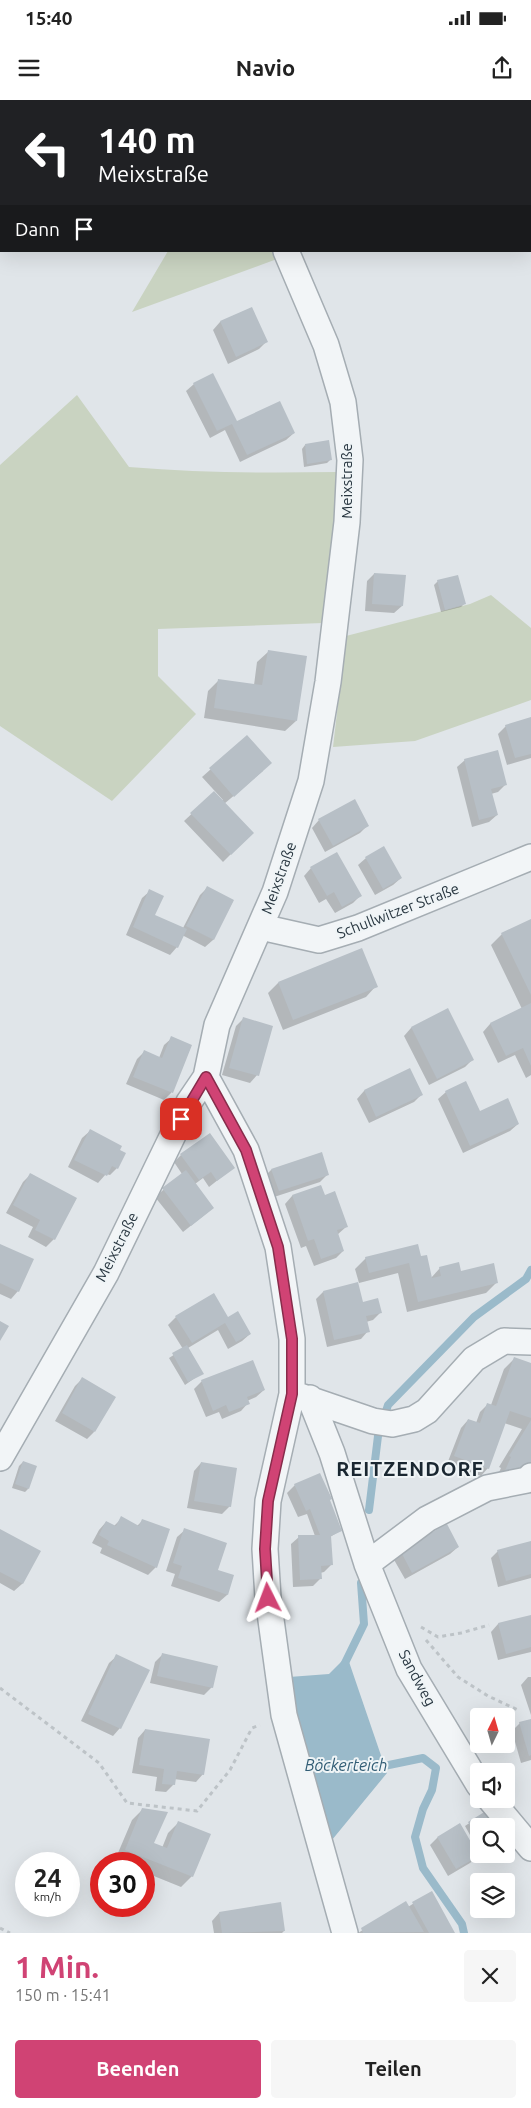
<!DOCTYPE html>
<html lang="de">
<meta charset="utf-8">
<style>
:root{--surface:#fff;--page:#f6f6f6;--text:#222;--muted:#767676;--accent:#d04374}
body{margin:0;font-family:Ubuntu,sans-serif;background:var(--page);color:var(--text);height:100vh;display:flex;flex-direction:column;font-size:19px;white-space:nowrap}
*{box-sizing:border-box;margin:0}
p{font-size:16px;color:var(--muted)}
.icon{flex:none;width:28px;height:28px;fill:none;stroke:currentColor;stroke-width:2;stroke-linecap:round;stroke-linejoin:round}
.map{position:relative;height:1833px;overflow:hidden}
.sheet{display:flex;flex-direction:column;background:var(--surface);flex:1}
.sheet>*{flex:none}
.banner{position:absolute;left:0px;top:0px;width:531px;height:152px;box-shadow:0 5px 20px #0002;background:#202124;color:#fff;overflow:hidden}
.needle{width:32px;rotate:5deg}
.controls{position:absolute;left:470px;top:1608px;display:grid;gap:10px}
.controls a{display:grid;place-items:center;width:45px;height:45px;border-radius:5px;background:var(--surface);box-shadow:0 5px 20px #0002;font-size:25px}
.speed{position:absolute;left:15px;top:1752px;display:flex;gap:10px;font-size:25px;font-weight:700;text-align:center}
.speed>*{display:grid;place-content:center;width:65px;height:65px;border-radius:50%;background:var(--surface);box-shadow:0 5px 20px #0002;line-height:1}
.speed small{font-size:12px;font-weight:400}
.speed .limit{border:8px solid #d22;background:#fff;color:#111}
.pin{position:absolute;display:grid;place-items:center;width:42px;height:42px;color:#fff;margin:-21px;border-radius:10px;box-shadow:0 2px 8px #0006}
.me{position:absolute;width:55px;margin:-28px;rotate:357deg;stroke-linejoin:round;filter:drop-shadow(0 0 4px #0008)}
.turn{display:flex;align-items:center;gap:18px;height:105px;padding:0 15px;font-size:22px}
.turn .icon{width:65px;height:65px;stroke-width:2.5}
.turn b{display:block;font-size:35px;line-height:42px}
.then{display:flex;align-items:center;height:48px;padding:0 15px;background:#0003;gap:10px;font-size:19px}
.round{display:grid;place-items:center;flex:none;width:52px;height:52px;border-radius:5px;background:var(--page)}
.head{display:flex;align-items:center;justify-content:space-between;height:85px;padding:0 15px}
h1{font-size:30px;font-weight:700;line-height:38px;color:var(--accent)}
.action{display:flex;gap:10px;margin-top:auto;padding:10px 15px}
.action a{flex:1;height:58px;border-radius:5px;background:var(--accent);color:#fff;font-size:20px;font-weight:700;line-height:58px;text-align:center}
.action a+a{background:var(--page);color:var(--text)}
.status{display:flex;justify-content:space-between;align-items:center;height:35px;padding:0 25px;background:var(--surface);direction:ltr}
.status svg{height:14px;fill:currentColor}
header{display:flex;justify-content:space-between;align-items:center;height:65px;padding:0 15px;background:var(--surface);font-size:22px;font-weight:700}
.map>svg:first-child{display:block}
.green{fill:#c9d3c1}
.water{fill:#9abaca}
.shadow{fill:#0003}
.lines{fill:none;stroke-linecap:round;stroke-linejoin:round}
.stream{stroke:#9abaca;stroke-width:8}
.building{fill:#b7bfc6}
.street-casing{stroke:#a5adb3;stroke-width:28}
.path{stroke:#bdc3c7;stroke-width:3;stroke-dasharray:4 4;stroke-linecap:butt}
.street{stroke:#f2f5f7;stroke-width:25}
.route-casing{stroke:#872c4b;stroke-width:12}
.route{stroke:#d04374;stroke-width:9}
.labels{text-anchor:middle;stroke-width:4;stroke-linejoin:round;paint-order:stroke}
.street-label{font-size:15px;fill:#283640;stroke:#eff4f6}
.water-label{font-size:16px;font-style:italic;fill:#325d75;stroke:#eff4f6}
.district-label{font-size:20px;font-weight:bold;letter-spacing:1px;fill:#1a2731;stroke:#eff4f6}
</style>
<div class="status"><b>15:40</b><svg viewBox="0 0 49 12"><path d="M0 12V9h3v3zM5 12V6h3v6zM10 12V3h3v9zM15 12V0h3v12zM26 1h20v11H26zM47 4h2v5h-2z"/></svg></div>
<header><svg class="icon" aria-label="menu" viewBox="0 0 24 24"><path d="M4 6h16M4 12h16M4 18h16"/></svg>Navio<svg class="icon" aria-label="share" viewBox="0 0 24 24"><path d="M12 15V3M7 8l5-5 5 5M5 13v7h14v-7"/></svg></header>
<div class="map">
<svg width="531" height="1833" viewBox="0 0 531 1833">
<rect width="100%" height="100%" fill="#e0e5e9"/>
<!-- green -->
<path class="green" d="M168,151H273L277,159L132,212Z
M77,295L129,367C199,373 267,373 337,372L334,423L323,523L158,529V576L196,614L112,701L0,626V365Z
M491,495L531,528V600L415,641L333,647L346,536L470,504Z"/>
<!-- water -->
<path class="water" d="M347,1556L387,1673L327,1746L289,1577L329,1574Z"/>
<!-- shadow -->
<path class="shadow" d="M251,208L266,242L259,249L228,264L213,230L220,222Z
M194,284L237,323L294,333L286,340L240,362L225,330L210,338L186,291Z
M305,345L330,360L327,363L304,367L302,349Z
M374,474L402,506L394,513L365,511L367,481Z
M438,481L464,504L461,507L441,512L434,485Z
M268,552L296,621L285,631L204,618L208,591L219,580L254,585L257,562Z
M531,618V658L507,665L498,634L506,626Z
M247,637L263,671L224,704L252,733L223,762L184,721L214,693L221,701L223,700L202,677Z
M465,660L505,685L498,692L491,694L497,715L489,722L472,727L457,667Z
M319,720L368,725L360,733L325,752L312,728Z
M366,758L401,778L393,785L375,795L358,765Z
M311,768L361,795L353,803L335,813L326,799L319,803L304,776Z
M207,788L233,801L213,840L205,847L182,835L177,847L170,855L126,835L142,798L150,791L153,815L183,828L200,795Z
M531,821V975L526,978L515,955L498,963L483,932L490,924L522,909L491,845L502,834Z
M278,883L376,886L366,897L283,930L268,893Z
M447,910L472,960L465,967L429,985L404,936L411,928Z
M243,919L257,975L250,983L222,975L236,926Z
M172,938L191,946L171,993L164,1000L126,984L137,959L144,952L159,958L164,945Z
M409,970L421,995L414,1002L369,1023L357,999L364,991Z
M446,992L479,1013L518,1024L510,1031L463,1053L438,999Z
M90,1031L117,1068L110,1075L106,1074L98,1083L68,1067L82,1038Z
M181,1055L233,1068L209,1087L203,1078L195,1084L213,1108L183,1132L155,1097L182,1074L174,1062Z
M271,1070L328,1074L320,1082L271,1098L264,1077Z
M31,1074L76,1099L54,1139L46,1147L28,1137L33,1127L6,1113L23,1082Z
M321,1086L324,1096L346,1127L337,1135L343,1151L336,1158L314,1166L306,1146L301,1148L285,1104L292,1096Z
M0,1145L18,1191L11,1199L0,1194Z
M366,1158H420L431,1178L440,1168L497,1182L486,1193L407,1212L398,1173L359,1183L355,1169Z
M323,1192L362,1203L381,1212L373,1220L366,1222L368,1231L361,1239L327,1247L316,1199Z
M213,1195L227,1218L250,1234L242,1241L228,1249L218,1230L188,1248L202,1273L185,1285L169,1258L183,1249L168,1225L176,1217Z
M514,1259L531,1265V1366L494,1383L501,1368L499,1367L522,1329L504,1323L488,1368L481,1376L447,1364L461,1328L468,1320L476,1323L480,1312L488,1304L491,1305L504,1269Z
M82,1279L94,1332L87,1339L55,1321L75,1286Z
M202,1281L264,1290L256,1297L247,1301L248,1303L241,1311L222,1319L219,1312L206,1317L194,1289Z
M23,1362L28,1389L25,1392L12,1388L19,1366Z
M201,1363L230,1406L222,1414L187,1408L194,1371Z
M295,1385L328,1400L340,1431L330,1437L331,1465L324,1472L320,1473L321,1478L313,1486L293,1487L291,1444L299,1437L315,1436L307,1414L298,1417L287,1393Z
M122,1418L137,1426L142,1421L156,1467L148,1475L100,1453L102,1448L92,1443L99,1430L106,1422L114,1426Z
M185,1430L216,1470L233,1476L227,1495L219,1502L171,1486L175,1474L166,1471L177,1437Z
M0,1431L39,1452L22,1484L14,1491L0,1483Z
M531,1442V1478L498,1487L491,1458L498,1451Z
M458,1447L450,1454L405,1479L393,1458L401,1451Z
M531,1516V1552L498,1560L491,1532L498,1524Z
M163,1554L212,1587L204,1595L150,1583L155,1562Z
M117,1556L120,1628L113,1636L81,1621L109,1563Z
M528,1577H531V1615L521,1585Z
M531,1620V1660L521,1663L512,1631L520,1623Z
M145,1630L203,1674L196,1682L174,1679L173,1685L166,1692L155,1691L157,1677L132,1673L138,1638Z
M143,1709L153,1744L162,1748L168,1733L179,1722L192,1776L181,1787L144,1772V1764H124L115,1760L132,1720Z
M486,1712L494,1726H479V1742L475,1744L465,1726Z
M460,1725L478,1756L470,1763L448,1776L430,1745L437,1738Z
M431,1792L454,1833H358L406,1803L408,1807Z
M219,1813L284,1831L282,1833H214L212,1821Z"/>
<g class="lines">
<!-- stream -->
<path class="stream" d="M369,1410L378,1336L388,1305L474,1217L526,1179L531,1170
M344,1565L364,1524L361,1483
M374,1665L384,1666L423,1658L436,1668L432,1690L423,1709L415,1737L423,1768L462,1824L464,1833"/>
</g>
<!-- building -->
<path class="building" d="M252,207L268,242L236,257L220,221Z
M213,273L237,321L280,301L295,333L247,355L232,324L217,331L193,283Z
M329,340L332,360L307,364L305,344Z
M374,473L406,475L403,506L372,504Z
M458,475L466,504L445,510L437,480Z
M268,550L307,556L297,621L214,608L218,579L262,585Z
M531,617V654L515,658L505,625Z
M247,635L272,663L234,697L209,668Z
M498,650L507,685L491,689L498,715L479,720L464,659Z
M214,691L254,733L231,755L190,713Z
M355,699L369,726L333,746L318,719Z
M384,746L402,778L383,789L365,757Z
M337,752L362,796L342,807L334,792L327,796L310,767Z
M207,786L234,800L214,840L186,826Z
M149,789L164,796L155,815L187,829L178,848L133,827Z
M531,819V895L501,833Z
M362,848L378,887L293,920L278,882Z
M531,903V966L523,948L506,956L490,923Z
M448,908L474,960L437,979L411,927Z
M243,917L273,926L259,976L229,968Z
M171,936L192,945L173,993L133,977L144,950L162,958Z
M410,968L423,995L376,1017L364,990Z
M466,981L480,1011L508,998L519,1024L470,1046L445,991Z
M90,1029L122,1046L120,1050L126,1053L118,1069L112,1066L107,1076L74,1060Z
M210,1033L235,1068L217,1081L211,1072L199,1080L180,1054Z
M322,1052L329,1075L279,1091L271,1069Z
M186,1070L214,1108L191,1126L162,1088Z
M30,1073L77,1098L55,1140L35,1130L40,1120L13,1105Z
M321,1085L325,1095L335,1091L348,1127L337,1130L344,1151L321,1159L314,1139L308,1141L292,1095Z
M0,1144L34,1159L19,1192L0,1183Z
M418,1144L421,1156L427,1155L432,1178L441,1176L439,1167L459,1162L461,1171L494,1163L498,1183L418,1202L409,1163L369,1173L365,1157Z
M358,1182L363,1202L378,1198L382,1213L366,1216L370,1232L334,1240L323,1191Z
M214,1193L228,1217L238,1211L251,1234L236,1242L225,1223L192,1243L175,1216Z
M0,1221L9,1226L0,1241Z
M187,1245L204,1274L188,1282L172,1253Z
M514,1257L531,1263V1318L510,1311L489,1369L454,1356L468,1319L480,1323L487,1303L496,1306Z
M253,1260L265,1290L247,1297L250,1304L229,1312L226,1305L213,1311L201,1280Z
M82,1277L116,1297L95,1332L62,1313Z
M531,1320V1369L504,1373L511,1357L509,1356Z
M23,1361L37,1366L29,1389L15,1384Z
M201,1362L237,1368L231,1407L194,1401Z
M320,1373L332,1399L330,1400L342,1431L331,1436L333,1465L321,1466L322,1479L300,1480L298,1435H320L310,1409L306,1411L294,1384Z
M121,1416L139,1426L142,1419L170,1429L157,1468L107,1445L109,1441L99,1435L106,1421L116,1426Z
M447,1424L459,1447L412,1473L400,1450Z
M184,1428L227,1443L218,1470L234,1475L228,1495L178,1478L182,1466L173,1463Z
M0,1429L41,1451L23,1484L0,1472Z
M531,1441V1474L506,1481L497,1450Z
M531,1515V1547L506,1554L498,1523Z
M162,1553L218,1566L213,1588L157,1576Z
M116,1554L150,1570L121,1629L88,1614Z
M531,1619V1655L529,1656L519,1622Z
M145,1629L210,1639L204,1675L177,1671L175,1685L162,1684L164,1669L139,1665Z
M142,1708L168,1712L154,1743L167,1748L178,1721L211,1734L193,1777L125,1750Z
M486,1711L495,1726H479V1740L468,1722Z
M460,1723L479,1756L456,1769L437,1737Z
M432,1791L455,1833H429L412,1802Z
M406,1801L424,1832L363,1833L361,1828Z
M281,1802L285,1831L222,1833L219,1812Z"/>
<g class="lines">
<defs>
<path id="street" d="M196,0L197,1
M261,827L319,840L358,828L531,757
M206,977L246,1050L278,1147L292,1239V1294L268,1401L265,1449L268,1498L284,1615L345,1833
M300,1296L373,1321L392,1324L414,1319L427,1311L474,1259L504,1241L531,1242
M310,1298L332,1353L367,1464L409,1569L479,1685
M0,1358L106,1173L189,1002L206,977L217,925L275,792L311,681L328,582L347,422L350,360L343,302L326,245L286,151
M367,1464L427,1419L487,1388L527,1380L531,1376
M490,1699L531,1748"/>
</defs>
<!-- street casing -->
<use href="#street" class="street-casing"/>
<!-- path -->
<path class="path" d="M421,1527L438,1537L461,1533L489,1525
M426,1540L458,1577L488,1596L520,1611
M0,1588L99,1663L127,1703L197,1711L230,1670L252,1628L260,1625
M0,1828L10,1833"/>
<!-- street -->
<use href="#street" class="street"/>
</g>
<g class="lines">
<defs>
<path id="route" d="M181,1019L206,977L246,1050L278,1147L292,1239V1294L268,1401L265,1449L268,1498"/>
</defs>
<!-- route casing -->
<use href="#route" class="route-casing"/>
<!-- route -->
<use href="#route" class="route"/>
</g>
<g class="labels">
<!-- street labels -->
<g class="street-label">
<text transform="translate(347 381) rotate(-90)" y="5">Meixstraße</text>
<text transform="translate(279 778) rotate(-70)" y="5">Meixstraße</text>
<text transform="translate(398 811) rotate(-21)" y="5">Schullwitzer Straße</text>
<text transform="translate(117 1147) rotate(-63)" y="5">Meixstraße</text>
<text transform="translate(417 1578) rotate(62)" y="5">Sandweg</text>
</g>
<!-- water labels -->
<g class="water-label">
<text x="346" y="1671">Böckerteich</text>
</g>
<!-- district labels -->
<g class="district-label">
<text x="410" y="1376">REITZENDORF</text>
</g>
</g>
</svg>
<div class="controls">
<a><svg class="needle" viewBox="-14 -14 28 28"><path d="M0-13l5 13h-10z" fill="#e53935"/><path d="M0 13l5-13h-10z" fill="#767676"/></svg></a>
<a><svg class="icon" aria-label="sound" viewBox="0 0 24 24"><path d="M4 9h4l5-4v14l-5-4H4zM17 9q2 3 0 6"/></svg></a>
<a><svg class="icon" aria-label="search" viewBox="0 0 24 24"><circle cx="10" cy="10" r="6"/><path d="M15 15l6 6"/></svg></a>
<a><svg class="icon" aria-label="layers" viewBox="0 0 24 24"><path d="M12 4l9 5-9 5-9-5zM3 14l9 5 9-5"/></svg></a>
</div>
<div class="speed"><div>24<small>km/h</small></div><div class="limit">30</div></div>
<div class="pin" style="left:181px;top:1019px;background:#d93025"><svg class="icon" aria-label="arrive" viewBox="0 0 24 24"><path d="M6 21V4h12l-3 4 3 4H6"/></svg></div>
<svg class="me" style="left:268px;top:1498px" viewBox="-20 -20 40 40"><path d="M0-17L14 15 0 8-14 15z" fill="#d04374" stroke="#fff" stroke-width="4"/></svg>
<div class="banner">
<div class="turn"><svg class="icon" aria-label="left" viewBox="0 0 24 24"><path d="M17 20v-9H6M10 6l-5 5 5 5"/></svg><div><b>140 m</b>Meixstraße</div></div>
<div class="then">Dann<svg class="icon" aria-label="arrive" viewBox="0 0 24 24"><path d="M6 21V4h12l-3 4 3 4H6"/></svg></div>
</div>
</div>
<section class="sheet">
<div class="head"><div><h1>1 Min.</h1><p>150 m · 15:41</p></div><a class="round"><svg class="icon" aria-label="close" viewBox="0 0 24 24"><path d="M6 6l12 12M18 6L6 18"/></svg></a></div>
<div class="action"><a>Beenden</a><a>Teilen</a></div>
</section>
